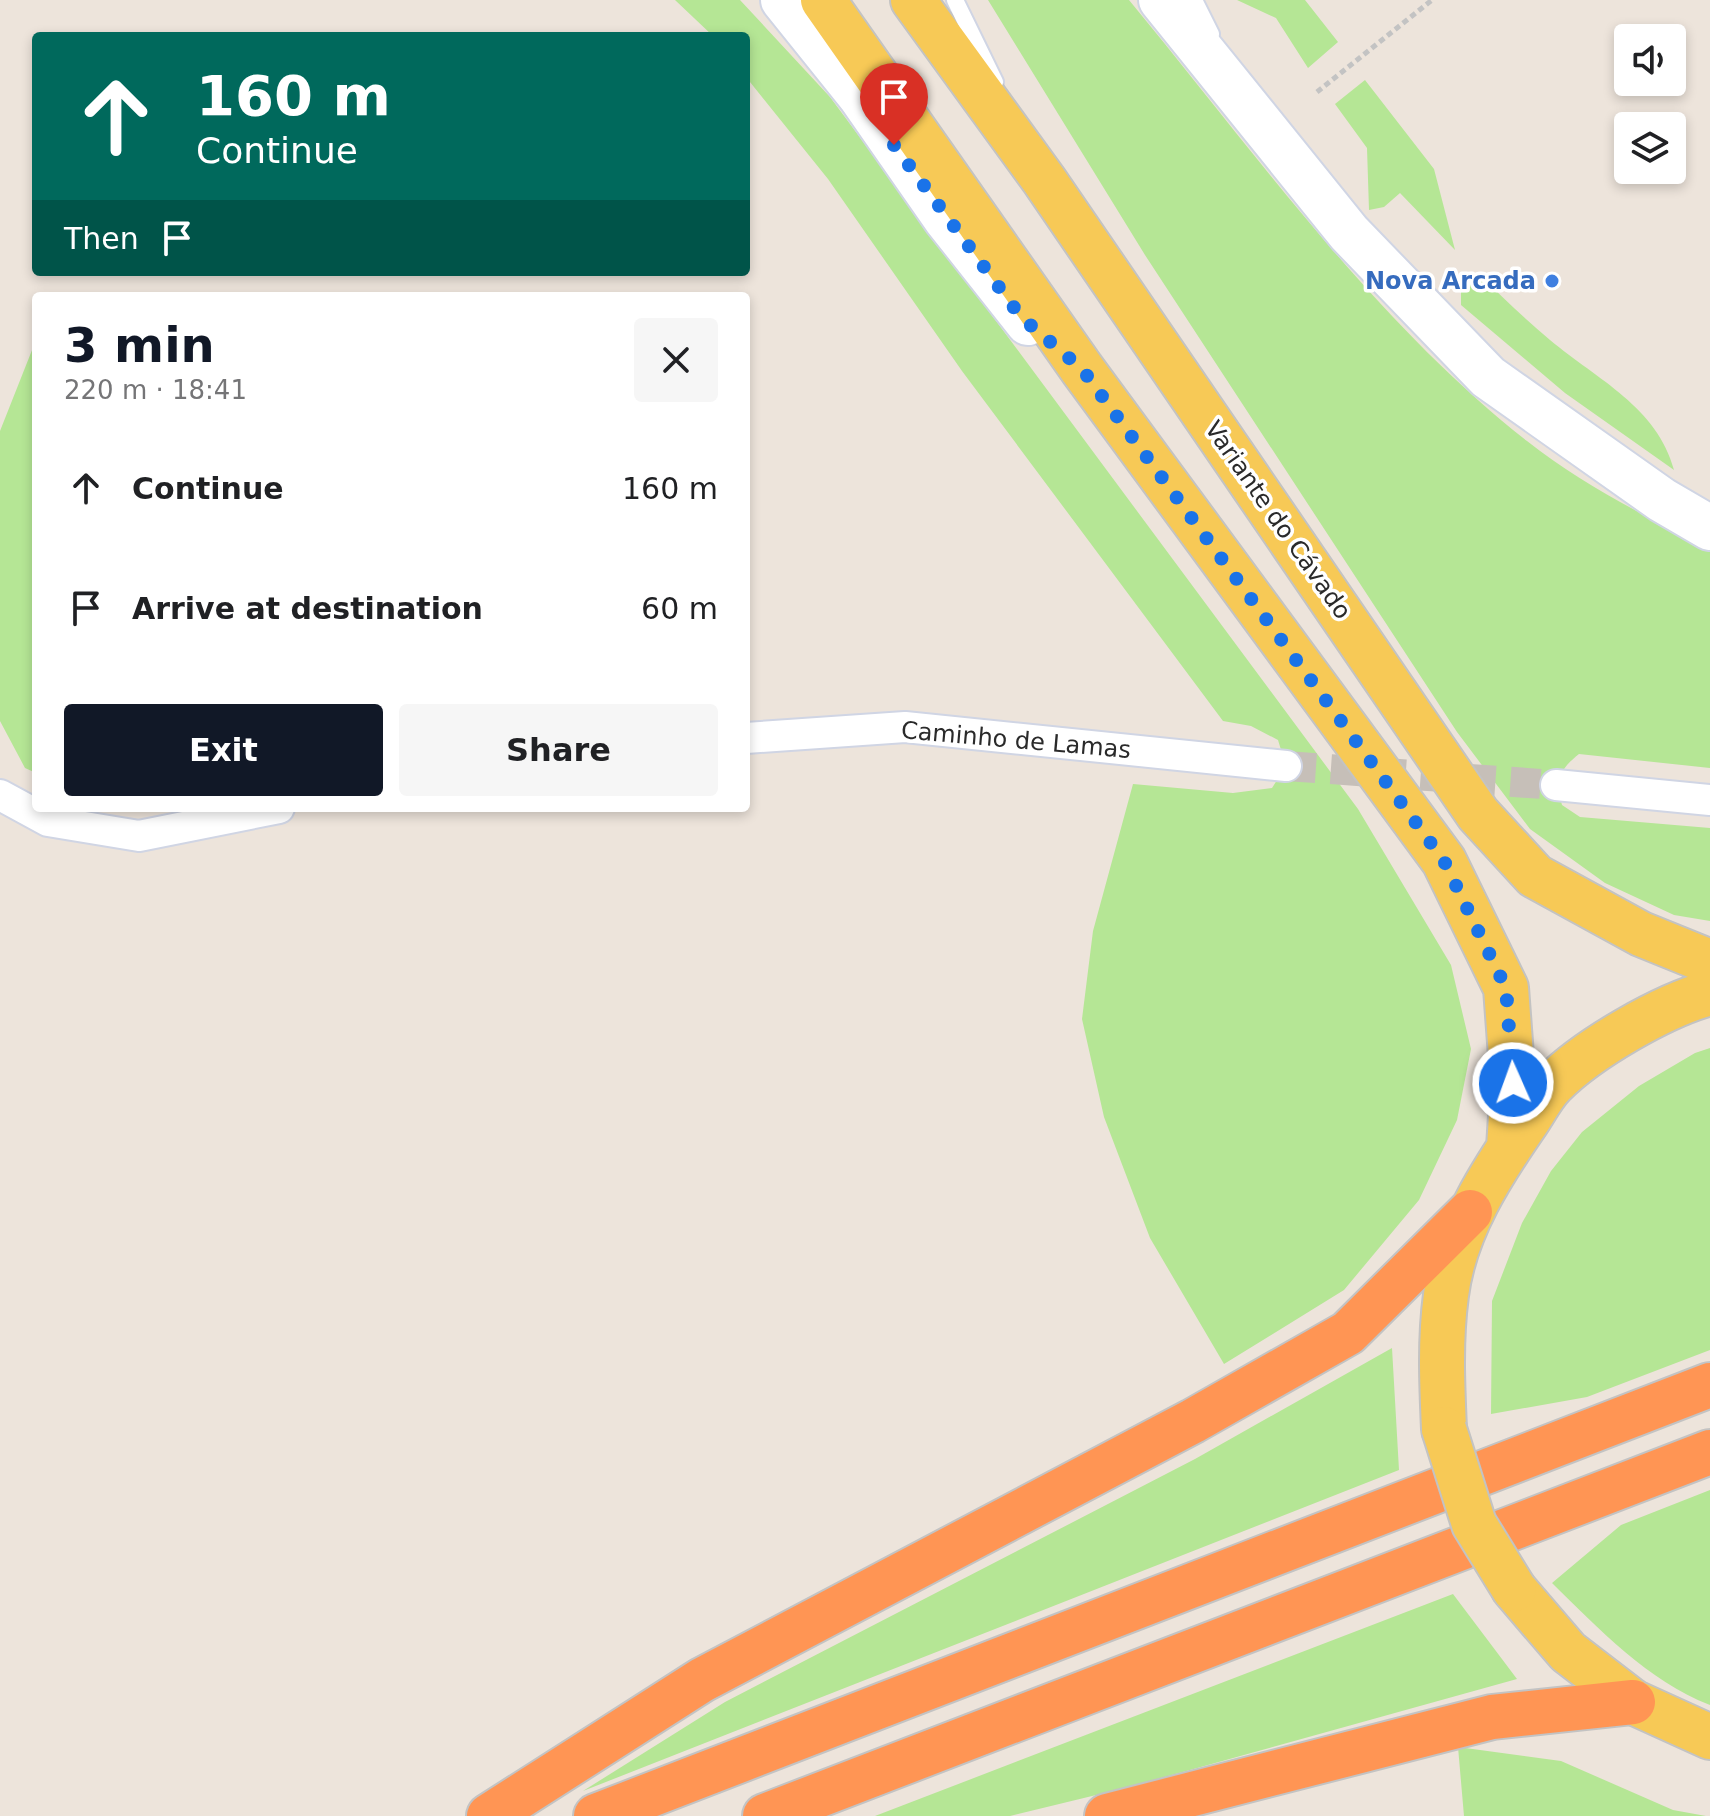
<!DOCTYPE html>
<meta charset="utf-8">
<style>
:root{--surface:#fff;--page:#f6f6f6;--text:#202124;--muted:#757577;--accent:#111827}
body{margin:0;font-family:"DejaVu Sans",sans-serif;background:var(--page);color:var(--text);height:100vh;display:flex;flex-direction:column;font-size:30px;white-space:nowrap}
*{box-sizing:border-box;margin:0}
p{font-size:26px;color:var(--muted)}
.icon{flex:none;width:44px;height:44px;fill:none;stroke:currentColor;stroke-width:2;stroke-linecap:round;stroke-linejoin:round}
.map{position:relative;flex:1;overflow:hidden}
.details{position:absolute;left:32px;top:292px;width:718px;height:520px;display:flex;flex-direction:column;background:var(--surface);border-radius:8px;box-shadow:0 4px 12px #0003}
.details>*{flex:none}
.hud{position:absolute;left:32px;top:32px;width:718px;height:244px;border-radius:8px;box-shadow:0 4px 12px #0003;background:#00695c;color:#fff;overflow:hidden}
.tools{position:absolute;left:1614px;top:24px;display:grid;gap:16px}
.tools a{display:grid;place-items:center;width:72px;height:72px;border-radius:8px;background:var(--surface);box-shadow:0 4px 12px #0003;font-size:40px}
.pin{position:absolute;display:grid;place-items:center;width:68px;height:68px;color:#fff;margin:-82px -34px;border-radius:50% 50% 50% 0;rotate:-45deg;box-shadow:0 0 8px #0007}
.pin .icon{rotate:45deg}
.me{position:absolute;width:88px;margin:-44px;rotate:358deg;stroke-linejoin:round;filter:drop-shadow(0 0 6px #0008)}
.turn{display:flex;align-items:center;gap:28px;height:168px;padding:0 32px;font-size:36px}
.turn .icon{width:104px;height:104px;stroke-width:2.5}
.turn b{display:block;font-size:56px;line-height:68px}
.then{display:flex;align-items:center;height:76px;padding:0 32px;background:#0003;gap:16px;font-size:30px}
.round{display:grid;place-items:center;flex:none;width:84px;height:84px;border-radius:8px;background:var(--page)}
.overview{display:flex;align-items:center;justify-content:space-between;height:136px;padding:0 32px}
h1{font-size:48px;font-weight:700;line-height:60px;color:var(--accent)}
.action{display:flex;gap:16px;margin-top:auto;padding:16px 32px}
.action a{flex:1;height:92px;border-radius:8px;background:var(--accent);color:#fff;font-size:32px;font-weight:700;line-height:92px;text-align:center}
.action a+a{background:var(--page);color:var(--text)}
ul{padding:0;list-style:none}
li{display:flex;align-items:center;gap:24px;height:120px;padding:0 32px}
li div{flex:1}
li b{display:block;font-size:30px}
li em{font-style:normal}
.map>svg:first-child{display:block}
.green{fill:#b5e695}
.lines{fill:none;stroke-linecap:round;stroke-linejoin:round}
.street-tunnel{stroke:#c6bfb8;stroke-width:30;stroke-dasharray:30 15;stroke-linecap:butt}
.lane-casing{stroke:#d0d5e4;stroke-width:20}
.street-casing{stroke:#d0d5e4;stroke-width:34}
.secondary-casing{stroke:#d0d5e4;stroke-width:48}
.primary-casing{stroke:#c3c3c3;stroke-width:48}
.highway-casing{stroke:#c3c3c3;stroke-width:48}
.path{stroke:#c3c3c3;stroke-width:5;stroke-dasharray:6 4;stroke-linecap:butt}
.lane{stroke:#fff;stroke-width:16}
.street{stroke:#fff;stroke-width:30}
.secondary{stroke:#fff;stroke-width:44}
.primary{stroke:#f7c956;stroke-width:44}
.highway{stroke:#ff9554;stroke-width:44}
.primary-bridge-casing{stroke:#c3c3c3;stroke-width:48;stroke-linecap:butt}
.primary-bridge{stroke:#f7c956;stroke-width:44}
.route{stroke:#1a73e8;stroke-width:14;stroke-dasharray:0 25.2}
.shop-dot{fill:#3f7fe0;stroke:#fff;stroke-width:3}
.labels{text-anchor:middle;stroke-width:7;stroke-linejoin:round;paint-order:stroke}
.shop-label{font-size:24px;font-weight:bold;fill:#366cbe;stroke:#fff;text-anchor:end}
.street-label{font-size:24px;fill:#2a2a2a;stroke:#fff}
</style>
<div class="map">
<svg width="1710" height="1816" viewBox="0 0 1710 1816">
<rect width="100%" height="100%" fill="#ede4db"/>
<!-- green -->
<path class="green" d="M675,0H740L830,97L1358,809L1451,965L1471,1049L1457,1120L1419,1200L1344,1290L1224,1364L1150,1238L1104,1117L1082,1019L1093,931L1133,784L1233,793L1272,788L1286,766L1278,740L1251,726L1223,721L962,371L828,179L746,77V36H713Z
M988,0H1129C1253,150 1373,320 1527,441C1581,484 1648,518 1710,548V768L1579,754C1559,770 1555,780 1562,805L1580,817L1710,828V921L1674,915L1605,883L1530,829L1457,732L1145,255Z
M1237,0H1305L1338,42L1308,68L1276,18Z
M1365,80L1434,169L1455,250L1400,193L1384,207L1369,210L1367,148L1335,104Z
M1478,273C1501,296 1525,319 1550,340C1598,380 1657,407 1674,470L1565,393L1461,305V289Z
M36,340V773L25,768L0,721V431Z
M1710,1048V1350L1587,1397L1491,1414L1492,1301L1522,1223L1551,1171L1582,1132L1639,1086L1695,1053Z
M1392,1348L1399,1470L583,1791L725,1702L1195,1459Z
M1710,1490V1705C1648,1681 1599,1629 1552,1583L1621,1525Z
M1453,1594L1517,1679L1125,1788L1010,1816H875Z
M1458,1747L1561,1761L1673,1810L1706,1816H1464Z"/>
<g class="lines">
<!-- street-tunnel -->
<path class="street-tunnel" d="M1286,766L1556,785"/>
<defs>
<path id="lane" d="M955,0L995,82
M1194,0L1211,34"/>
<path id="street" d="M746,738L905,727L1286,766
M1556,785L1710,800
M0,795L48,821L139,836L279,808"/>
<path id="secondary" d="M783,0L860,96L945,218L1028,323
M1161,0L1349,233L1488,377L1662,500L1710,528"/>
<path id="primary" d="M823,0L1082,369L1444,861L1506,988L1513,1083L1509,1148
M913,0L1044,180L1478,814L1535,876L1641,934L1710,962
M1444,1429C1442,1384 1440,1339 1446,1295C1454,1230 1492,1172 1528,1120C1536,1108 1543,1094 1553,1084C1588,1049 1662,1006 1710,993
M1514,1589L1568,1652L1633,1702L1710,1737"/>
<path id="highway" d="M489,1816L702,1680L1193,1421L1348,1333L1470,1212
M596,1816L1710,1385
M765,1816L1710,1452
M1107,1816L1492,1717L1633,1702"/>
</defs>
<!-- lane casing -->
<use href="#lane" class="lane-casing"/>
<!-- street casing -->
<use href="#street" class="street-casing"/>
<!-- secondary casing -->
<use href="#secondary" class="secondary-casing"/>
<!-- primary casing -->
<use href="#primary" class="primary-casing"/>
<!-- highway casing -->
<use href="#highway" class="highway-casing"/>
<!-- path -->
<path class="path" d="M1317,92L1432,0"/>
<!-- lane -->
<use href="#lane" class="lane"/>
<!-- street -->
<use href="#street" class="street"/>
<!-- secondary -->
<use href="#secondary" class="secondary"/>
<!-- primary -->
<use href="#primary" class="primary"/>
<!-- highway -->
<use href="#highway" class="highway"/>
<defs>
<path id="primary-bridge" d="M1444,1429L1474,1524L1514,1589"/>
</defs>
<!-- primary-bridge casing -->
<use href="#primary-bridge" class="primary-bridge-casing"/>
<!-- primary-bridge -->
<use href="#primary-bridge" class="primary-bridge"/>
</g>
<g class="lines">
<!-- route -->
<path class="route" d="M894,145L1021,317L1082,369L1444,861L1506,988L1513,1083"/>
</g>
<!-- markers -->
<circle class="shop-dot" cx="1552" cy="281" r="8"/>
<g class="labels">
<!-- shop labels -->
<g class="shop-label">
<text x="1536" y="289">Nova Arcada</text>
</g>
<!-- street labels -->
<g class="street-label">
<text transform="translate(1278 520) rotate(55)" y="8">Variante do Cávado</text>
<text transform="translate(1016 740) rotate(5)" y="8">Caminho de Lamas</text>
</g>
</g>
</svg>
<div class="tools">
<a><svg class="icon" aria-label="sound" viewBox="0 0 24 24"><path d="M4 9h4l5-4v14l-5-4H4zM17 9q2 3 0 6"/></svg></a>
<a><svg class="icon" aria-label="layers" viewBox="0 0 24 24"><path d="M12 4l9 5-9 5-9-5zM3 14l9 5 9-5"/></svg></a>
</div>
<div class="pin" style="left:894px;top:145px;background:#d93025"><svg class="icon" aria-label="arrive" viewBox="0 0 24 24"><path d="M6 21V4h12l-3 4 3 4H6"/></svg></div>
<svg class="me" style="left:1513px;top:1083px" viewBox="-20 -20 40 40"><circle r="17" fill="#1a73e8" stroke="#fff" stroke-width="3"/><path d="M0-11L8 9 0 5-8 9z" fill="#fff"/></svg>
<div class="hud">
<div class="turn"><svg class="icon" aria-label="ahead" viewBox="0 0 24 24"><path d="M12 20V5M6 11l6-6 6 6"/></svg><div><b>160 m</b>Continue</div></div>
<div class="then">Then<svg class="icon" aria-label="arrive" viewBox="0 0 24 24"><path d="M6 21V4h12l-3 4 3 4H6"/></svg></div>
</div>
<section class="details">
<div class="overview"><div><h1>3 min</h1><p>220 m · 18:41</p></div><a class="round"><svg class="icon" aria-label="close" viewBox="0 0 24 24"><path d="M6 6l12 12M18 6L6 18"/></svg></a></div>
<ul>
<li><svg class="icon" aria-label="ahead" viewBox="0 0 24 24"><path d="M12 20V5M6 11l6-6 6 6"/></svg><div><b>Continue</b></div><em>160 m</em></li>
<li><svg class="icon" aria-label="arrive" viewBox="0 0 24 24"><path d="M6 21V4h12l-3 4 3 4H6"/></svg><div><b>Arrive at destination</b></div><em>60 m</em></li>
</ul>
<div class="action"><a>Exit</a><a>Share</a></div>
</section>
</div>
